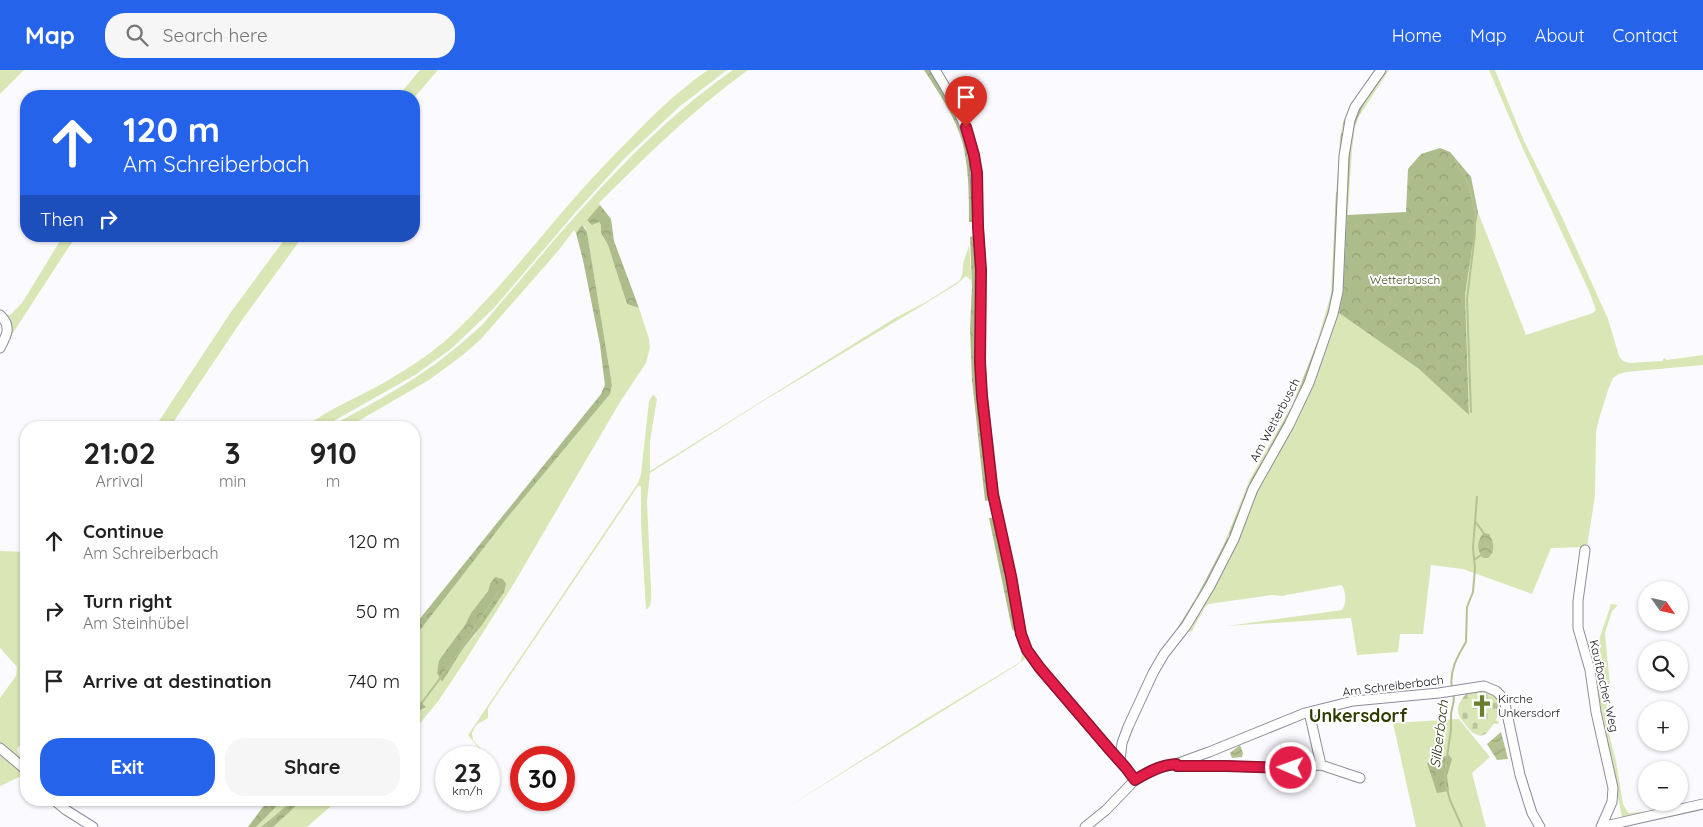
<!DOCTYPE html>
<meta charset="utf-8">
<style>
:root{--surface:#fff;--page:#f6f6f6;--text:#222;--muted:#767676;--accent:#2563eb}
body{margin:0;font-family:Quicksand,sans-serif;background:var(--page);color:var(--text);height:100vh;display:flex;flex-direction:column;font-size:19px;white-space:nowrap}
*{box-sizing:border-box;margin:0}
p{font-size:16px;color:var(--muted)}
.icon{flex:none;width:28px;height:28px;fill:none;stroke:currentColor;stroke-width:2;stroke-linecap:round;stroke-linejoin:round}
.map{position:relative;flex:1;overflow:hidden}
.panel{position:absolute;left:20px;top:351px;width:400px;height:385px;display:flex;flex-direction:column;background:var(--surface);border-radius:20px;box-shadow:0 1px 4px #0004}
.panel>*{flex:none}
.banner{position:absolute;left:20px;top:20px;width:400px;height:152px;border-radius:20px;box-shadow:0 1px 4px #0004;background:#2563eb;color:#fff;overflow:hidden}
.needle{width:32px;rotate:124deg}
.fabs{position:absolute;left:1638px;top:511px;display:grid;gap:10px}
.fabs a{display:grid;place-items:center;width:50px;height:50px;border-radius:50%;background:var(--surface);box-shadow:0 1px 4px #0004;font-size:25px}
.speed{position:absolute;left:435px;top:676px;display:flex;gap:10px;font-size:25px;font-weight:700;text-align:center}
.speed>*{display:grid;place-content:center;width:65px;height:65px;border-radius:50%;background:var(--surface);box-shadow:0 1px 4px #0004;line-height:1}
.speed small{font-size:12px;font-weight:400}
.speed .limit{border:8px solid #d22;background:#fff;color:#111}
.pin{position:absolute;display:grid;place-items:center;width:42px;height:42px;color:#fff;margin:-51px -21px;border-radius:50% 50% 50% 0;rotate:-45deg;box-shadow:0 0 5px #0007}
.pin .icon{rotate:45deg}
.me{position:absolute;width:55px;margin:-28px;rotate:272deg;stroke-linejoin:round;filter:drop-shadow(0 0 4px #0008)}
.turn{display:flex;align-items:center;gap:18px;height:105px;padding:0 20px;font-size:22px}
.turn .icon{width:65px;height:65px;stroke-width:2.5}
.turn b{display:block;font-size:35px;line-height:42px}
.then{display:flex;align-items:center;height:48px;padding:0 20px;background:#0003;gap:10px;font-size:19px}
.eta{display:flex;justify-content:space-evenly;align-items:center;height:85px;text-align:center}
.eta b{font-size:30px;font-weight:700;line-height:35px}
.button{display:flex;gap:10px;margin-top:auto;padding:10px 20px}
.button a{flex:1;height:58px;border-radius:20px;background:var(--accent);color:#fff;font-size:20px;font-weight:700;line-height:58px;text-align:center}
.button a+a{background:var(--page);color:var(--text)}
ul{padding:0;list-style:none}
li{display:flex;align-items:center;gap:15px;height:70px;padding:0 20px}
li div{flex:1}
li b{display:block;font-size:19px}
li em{font-style:normal}
header{display:flex;align-items:center;gap:30px;box-sizing:border-box;height:70px;padding:0 25px;background:var(--accent);color:#fff}
header strong{font-size:24px}
nav{display:flex;gap:28px;margin-inline-start:auto;font-size:18px}
.search{width:350px;height:45px;background:var(--page);display:flex;align-items:center;gap:12px;box-sizing:border-box;padding:0 18px;border-radius:20px;color:var(--muted);font-size:19px}
.map>svg:first-child{display:block}
.green{fill:#d8e7b5;fill-rule:evenodd}
.forest{fill:url(#forest-crowns)}
.cemetery{fill:url(#cemetery-stones)}
.water{fill:url(#water-waves)}
.lines{fill:none;stroke-linecap:round;stroke-linejoin:round}
.stream{stroke:#b3c290;stroke-width:2}
.minor-casing{stroke:#8d8c9b;stroke-width:11}
.minor{stroke:#fff;stroke-width:9}
.route-casing{stroke:#92132f;stroke-width:12}
.route{stroke:#e11d48;stroke-width:9}
.labels{text-anchor:middle;stroke-width:4;stroke-linejoin:round;paint-order:stroke}
.park-label{font-size:12px;fill:#3d4913;stroke:#fff}
.street-label{font-size:12px;fill:#101015;stroke:#fff}
.poi-label{font-size:12px;fill:#101015;stroke:#fff;text-anchor:start}
.water-label{font-size:14px;font-style:italic;fill:#27300a;stroke:#fff}
.district-label{font-size:18px;font-weight:bold;fill:#2f3b00;stroke:#fff}
</style>
<header>
<strong>Map</strong>
<div class="search"><svg class="icon" aria-label="search" viewBox="0 0 24 24"><circle cx="10" cy="10" r="6"/><path d="M15 15l6 6"/></svg>Search here</div>
<nav><a>Home</a><a>Map</a><a>About</a><a>Contact</a></nav>
</header>
<div class="map">
<svg width="1703" height="757" viewBox="0 0 1703 757">
<defs>
<pattern id="forest-crowns" width="20" height="18" patternUnits="userSpaceOnUse" patternTransform="scale(1.25)"><rect width="20" height="18" fill="#adbc8b"/><path d="M2 6a3 3 0 1 1 6 0M12 15a3 3 0 1 1 6 0" fill="none" stroke="#94a177"/></pattern>
<pattern id="cemetery-stones" width="16" height="16" patternUnits="userSpaceOnUse" patternTransform="scale(1.25)"><rect width="16" height="16" fill="#d8e7b5"/><path d="M2 7V4a2 2 0 0 1 4 0v3zM10 15v-3a2 2 0 0 1 4 0v3z" fill="#b8c59b"/></pattern>
<pattern id="water-waves" width="16" height="10" patternUnits="userSpaceOnUse" patternTransform="scale(1.25)"><rect width="16" height="10" fill="#b3c290"/><path d="M0 5q4-4 8 0t8 0" fill="none" stroke="#99a67b"/></pattern>
</defs>
<rect width="100%" height="100%" fill="#fbfbff"/>
<!-- green -->
<path class="green" d="M0,0H24L0,24Z
M420,0H438L414,28V26H398Z
M708,0H727L679,37L624,89L575,143L494,238L451,279L415,305L323,357H305C327,340 354,329 378,316C406,300 435,282 458,259C505,214 543,162 587,114C601,98 616,83 631,68C655,43 680,19 708,0Z
M733,0H748C694,39 646,86 599,133L600,135L587,150L599,152L601,155V163L608,175L627,234L639,238L649,269L650,277L646,293L620,332L513,515L465,591L439,630L414,661V644L424,639L417,628L414,629V568L507,448L610,324L612,315L587,162L585,157L582,156L576,163L574,160L558,181L481,269L463,285L429,310L348,357L328,358C361,339 395,322 425,301C446,287 464,271 482,255C560,164 634,69 733,0ZM490,514L489,544L475,565L462,580L442,611V586L465,555L471,543L488,521Z
M1374,0H1389L1358,48L1355,57L1352,80L1343,223L1339,243L1419,299L1469,344L1465,224L1478,142L1526,265L1593,243L1596,240L1589,221L1524,81L1489,0H1495L1523,69L1561,145L1608,249L1619,286L1623,291L1630,293L1662,291L1664,288L1667,290L1703,285V295L1626,302L1619,304L1613,308L1608,320L1599,349L1596,362L1595,426L1587,477L1551,478L1532,524L1463,499L1431,495L1423,564H1400L1398,582L1357,585L1351,548L1227,556L1342,540C1347,533 1346,523 1342,515L1286,525L1283,526L1272,525L1209,534L1205,537L1192,561L1189,562L1204,535L1192,534L1220,484L1249,411L1292,335L1316,275L1331,224L1336,124L1340,68L1343,52L1348,41Z
M63,166H76L11,266L9,265L2,244L10,245L22,233Z
M287,166H303L242,250L170,357H155L231,242Z
M969,174L972,216L971,210L966,206L957,214L923,235L760,333L650,403L647,431L651,519C651,527 653,535 646,540L641,454V416H638L488,638V648L476,655L472,663L473,670L488,687H486L468,665L638,413L641,404L649,331L652,326L654,325L657,329L650,371V401L895,248L926,232L959,211C964,204 962,201 963,195C964,187 968,182 969,174Z
M0,481L26,482V666L17,679L20,689L0,676V628L16,606L17,597L0,578Z
M1611,534L1618,535L1612,541L1605,563L1610,616L1605,648L1616,691L1623,734L1628,743L1660,740L1622,748L1592,591Z
M1022,583L1026,588L1017,595L786,738L926,649L1017,594L1021,591Z
M1459,649L1490,687L1472,703L1486,757H1416L1393,653Z
M0,681L26,704L0,716Z
M283,730H294L261,757H256Z
M306,730H338L307,757H273L296,736L303,733Z"/>
<!-- forest -->
<path class="forest" d="M924,0H932L959,47L973,93L976,148L973,152H969C969,125 969,97 962,71C955,46 938,22 924,0Z
M1440,78L1450,82L1471,107L1478,142L1465,224L1469,345L1419,299L1339,243L1343,223L1347,145L1406,142L1408,99L1421,84Z
M600,135L611,149L614,171L639,238L627,234L608,175L601,163V155L599,152L592,155L587,150Z
M582,155L587,162L612,315L610,324L507,448L414,568V556L601,324L605,315L600,275L583,190L576,163Z
M973,166L976,169L991,430L985,431L972,310L970,260L972,216L970,167Z
M995,447L1017,557L1015,562L1012,559L989,448Z
M495,507L503,509L506,514L504,522L482,555L462,580L442,612L437,603L439,591L442,586L465,555L471,543L488,521L490,514Z
M416,628L426,637L414,644V629Z
M1449,685L1452,689L1447,706L1449,721L1437,723L1427,693Z
M268,730H283L256,757H248Z
M294,730H306L303,733L296,736L273,757H261Z"/>
<!-- cemetery -->
<path class="cemetery" d="M1478,621C1482,621 1487,621 1491,623C1500,627 1499,642 1496,650L1499,652L1498,654L1494,653L1487,663L1481,666C1473,664 1470,661 1465,654C1454,642 1457,633 1468,622Z"/>
<!-- water -->
<path class="water" d="M1483,463L1489,464C1494,473 1496,481 1488,488H1483C1476,479 1477,473 1483,463Z
M1501,662L1508,689L1497,690L1487,674Z
M1240,675L1243,683L1242,687L1232,688L1230,683Z"/>
<g class="lines">
<!-- stream -->
<path class="stream" d="M1344,54L1347,47
M1353,57L1363,33
M1455,90L1469,115L1475,142V164L1467,229L1471,342
M1338,117L1342,64
M1346,141L1350,74
M1321,267L1330,237L1333,220L1337,123
M1269,380L1295,333L1318,273
M1475,451L1485,465
M1230,464L1252,410L1266,386
M1474,490L1481,485
M1198,527L1228,469
M1178,559L1194,533
M1466,571L1467,537L1473,522L1475,498L1473,478L1477,427
M1452,619C1449,601 1457,587 1466,572
M1453,623L1454,629L1451,644V659L1444,709L1450,730L1462,757
M414,641L418,638L450,595L499,521
M265,757L285,738L298,730"/>
<defs>
<path id="minor" d="M935,0C953,29 966,52 974,85L981,200L980,292L982,326L993,424L1011,506L1021,564L1027,580L1039,598L1110,680L1126,698L1135,710
M0,245C12,256 7,265 0,278
M1585,480L1578,531V558L1590,600L1596,642L1613,718L1612,732L1601,757
M1309,642L1321,695
M0,678L26,700
M1120,691L1122,673L1128,657L1153,603L1164,584L1186,556L1210,516L1234,469L1253,419L1289,355L1309,313L1333,244L1338,221L1344,86L1350,50L1355,37L1381,0
M1177,696H1226L1291,698L1321,695L1360,708
M54,730L66,740L93,757
M1603,755L1605,756L1703,734
M1085,757L1106,740L1135,710L1157,698L1176,694L1209,682L1305,643L1353,631L1439,623L1484,616L1496,621L1501,626L1505,634L1520,705L1532,743L1540,757"/>
</defs>
<!-- minor casing -->
<use href="#minor" class="minor-casing"/>
<!-- minor -->
<use href="#minor" class="minor"/>
</g>
<g class="lines">
<defs>
<path id="route" d="M966,57L974,85L977,103L978,157L981,200L980,292L982,326L993,424L1011,506L1021,564L1027,580L1040,598L1110,680L1126,698L1135,710C1148,702 1161,695 1176,694L1177,696H1226L1291,698"/>
</defs>
<!-- route casing -->
<use href="#route" class="route-casing"/>
<!-- route -->
<use href="#route" class="route"/>
</g>
<!-- icons -->
<defs>
<symbol id="church-bare" viewBox="-9 -9 18 18"><path d="M-1.2-6h2.4v3.5h3.3v2.4h-3.3V6h-2.4V-.1h-3.3v-2.4h3.3Z" fill="#6a7e2e" stroke="#fff" stroke-width="2.5" paint-order="stroke"/></symbol>
</defs>
<g fill-rule="evenodd">
<use href="#church-bare" x="1466" y="620" width="32" height="32"/>
</g>
<g class="labels">
<!-- park labels -->
<g class="park-label">
<text x="1405" y="214">Wetterbusch</text>
</g>
<!-- street labels -->
<g class="street-label">
<text transform="translate(1275 350) rotate(-62)" y="4">Am Wetterbusch</text>
<text transform="translate(1393 616) rotate(-7)" y="4">Am Schreiberbach</text>
<text transform="translate(1604 616) rotate(77)" y="4">Kaufbacher Weg</text>
</g>
<!-- poi labels -->
<g class="poi-label">
<text x="1498" y="633">Kirche<tspan x="1498" dy="14">Unkersdorf</tspan></text>
</g>
<!-- water labels -->
<g class="water-label">
<text transform="translate(1439 664) rotate(-83)" y="5">Silberbach</text>
</g>
<!-- district labels -->
<g class="district-label">
<text x="1358" y="652">Unkersdorf</text>
</g>
</g>
</svg>
<div class="fabs">
<a><svg class="needle" viewBox="-14 -14 28 28"><path d="M0-13l5 13h-10z" fill="#e53935"/><path d="M0 13l5-13h-10z" fill="#767676"/></svg></a>
<a><svg class="icon" aria-label="search" viewBox="0 0 24 24"><circle cx="10" cy="10" r="6"/><path d="M15 15l6 6"/></svg></a>
<a>+</a>
<a>−</a>
</div>
<div class="speed"><div>23<small>km/h</small></div><div class="limit">30</div></div>
<div class="pin" style="left:966px;top:57px;background:#d93025"><svg class="icon" aria-label="arrive" viewBox="0 0 24 24"><path d="M6 21V4h12l-3 4 3 4H6"/></svg></div>
<svg class="me" style="left:1291px;top:698px" viewBox="-20 -20 40 40"><circle r="17" fill="#e11d48" stroke="#fff" stroke-width="3"/><path d="M0-11L8 9 0 5-8 9z" fill="#fff"/></svg>
<div class="banner">
<div class="turn"><svg class="icon" aria-label="ahead" viewBox="0 0 24 24"><path d="M12 20V5M6 11l6-6 6 6"/></svg><div><b>120 m</b>Am Schreiberbach</div></div>
<div class="then">Then<svg class="icon" aria-label="right" viewBox="0 0 24 24"><path d="M7 20v-9h11M14 6l5 5-5 5"/></svg></div>
</div>
<section class="panel">
<div class="eta">
<div><b>21:02</b><p>Arrival</p></div>
<div><b>3</b><p>min</p></div>
<div><b>910</b><p>m</p></div>
</div>
<ul>
<li><svg class="icon" aria-label="ahead" viewBox="0 0 24 24"><path d="M12 20V5M6 11l6-6 6 6"/></svg><div><b>Continue</b><p>Am Schreiberbach</p></div><em>120 m</em></li>
<li><svg class="icon" aria-label="right" viewBox="0 0 24 24"><path d="M7 20v-9h11M14 6l5 5-5 5"/></svg><div><b>Turn right</b><p>Am Steinhübel</p></div><em>50 m</em></li>
<li><svg class="icon" aria-label="arrive" viewBox="0 0 24 24"><path d="M6 21V4h12l-3 4 3 4H6"/></svg><div><b>Arrive at destination</b></div><em>740 m</em></li>
</ul>
<div class="button"><a>Exit</a><a>Share</a></div>
</section>
</div>
